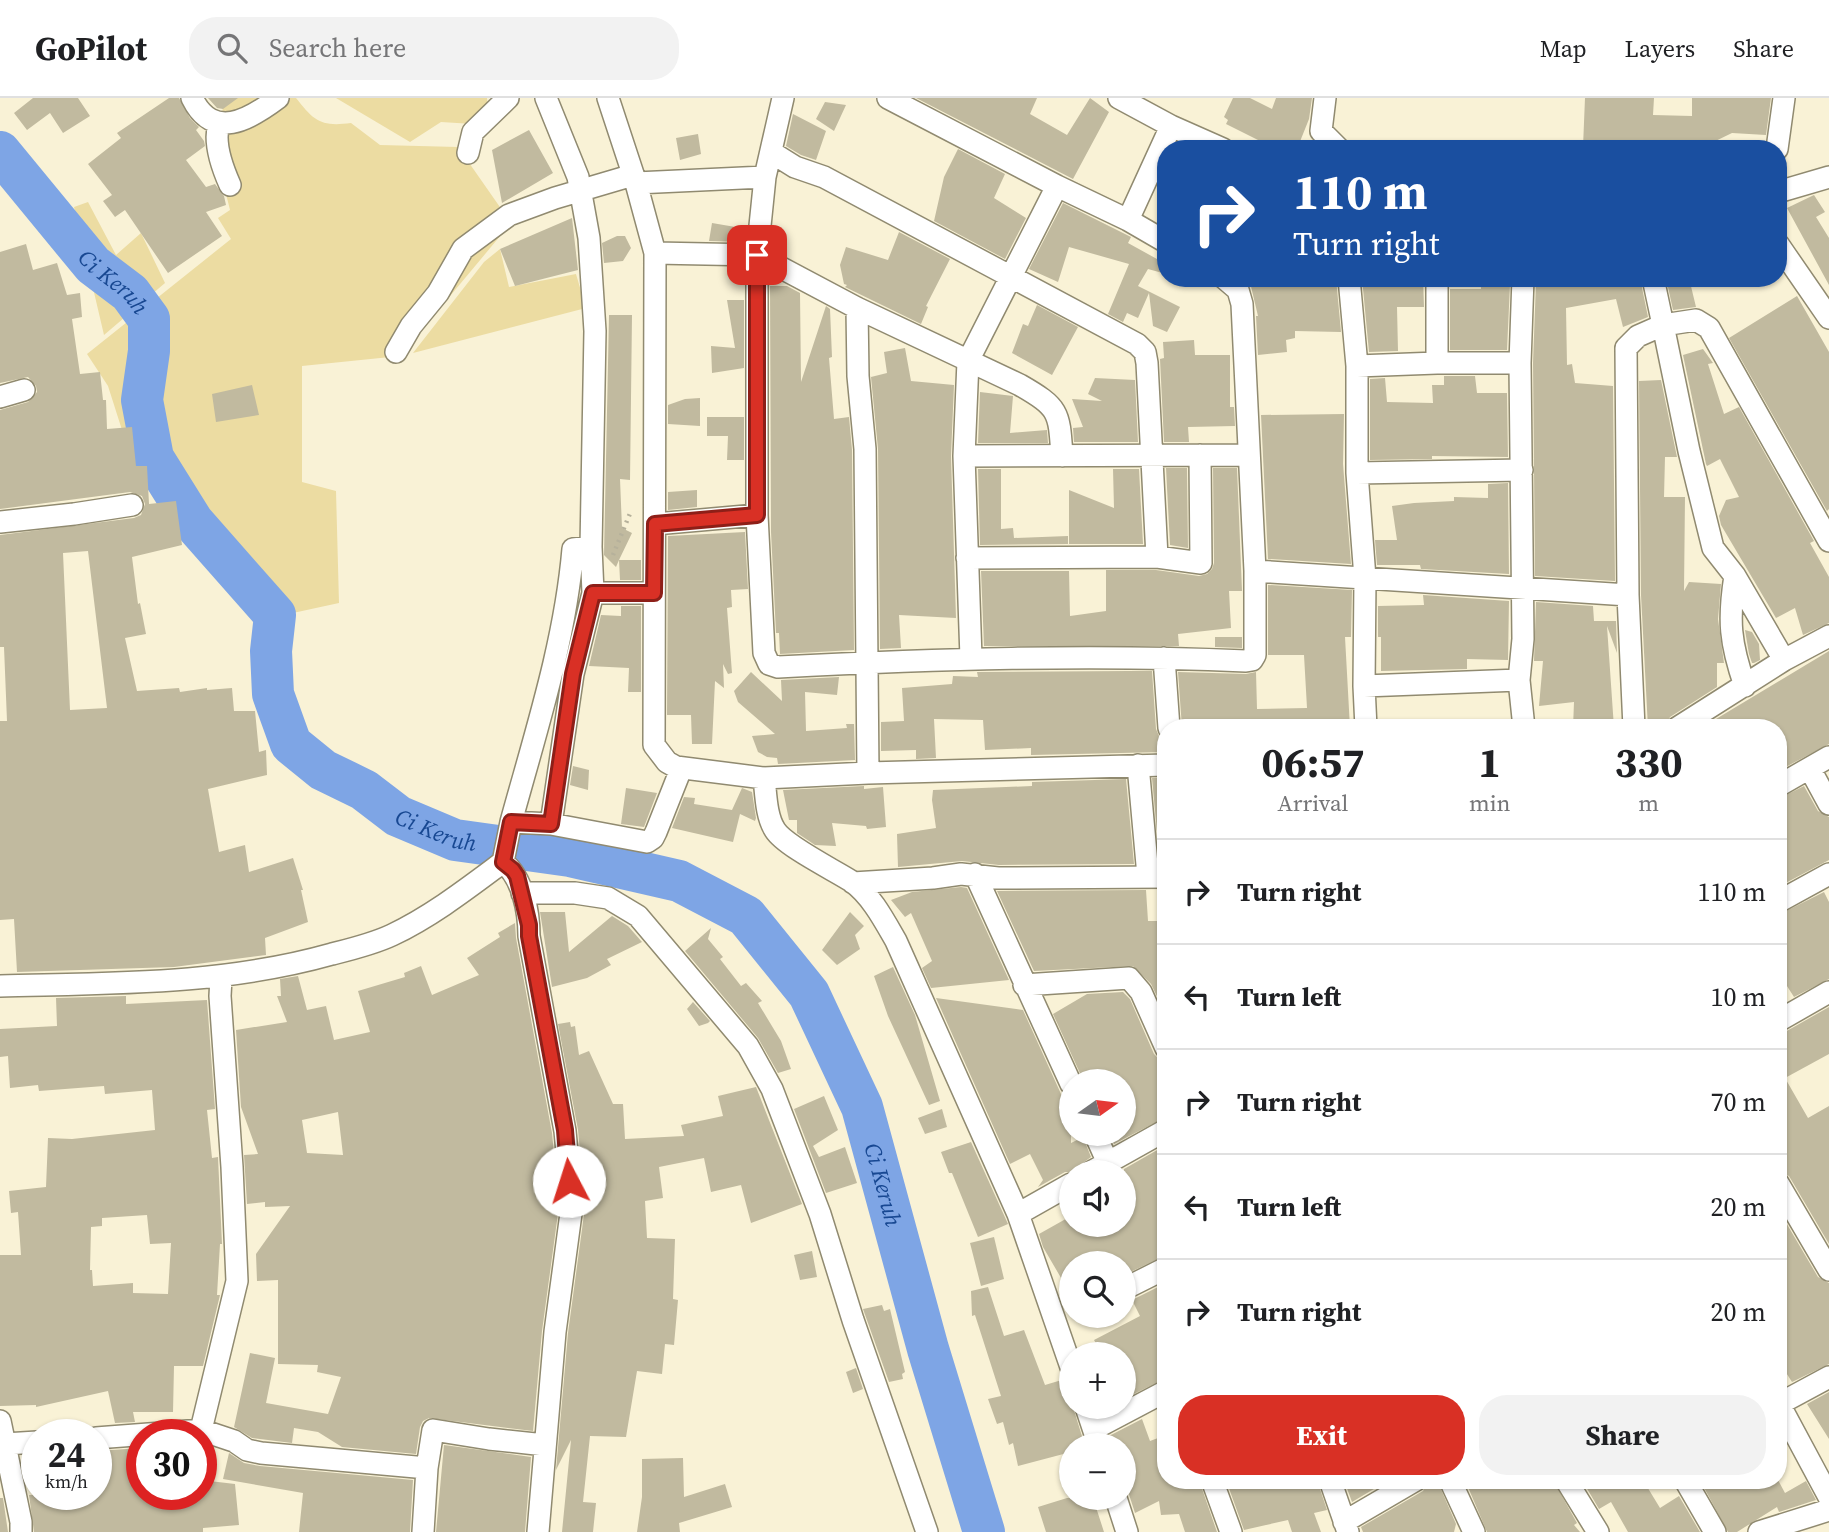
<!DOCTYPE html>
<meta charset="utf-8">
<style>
:root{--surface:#fff;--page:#f2f2f2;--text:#202124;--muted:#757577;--line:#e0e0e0;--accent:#d93025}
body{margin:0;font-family:"Source Serif 4",serif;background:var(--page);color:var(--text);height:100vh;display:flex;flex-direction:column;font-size:26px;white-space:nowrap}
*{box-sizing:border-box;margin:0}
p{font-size:23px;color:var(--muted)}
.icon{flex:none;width:38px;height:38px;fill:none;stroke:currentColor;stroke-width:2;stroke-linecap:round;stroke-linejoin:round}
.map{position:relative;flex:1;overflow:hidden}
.panel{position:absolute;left:1157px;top:621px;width:630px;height:770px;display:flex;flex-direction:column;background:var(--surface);border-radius:28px;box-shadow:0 2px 5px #0004}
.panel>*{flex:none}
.banner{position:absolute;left:1157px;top:42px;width:630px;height:147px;border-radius:28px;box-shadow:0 2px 5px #0004;background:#1a4fa0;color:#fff;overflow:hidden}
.needle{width:46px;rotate:76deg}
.fabs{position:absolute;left:1059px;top:971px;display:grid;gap:14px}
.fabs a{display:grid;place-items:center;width:77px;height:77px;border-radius:50%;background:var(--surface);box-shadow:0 2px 5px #0004;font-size:35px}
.speed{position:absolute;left:21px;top:1321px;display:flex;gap:14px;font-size:35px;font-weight:700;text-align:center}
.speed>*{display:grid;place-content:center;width:91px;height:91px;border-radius:50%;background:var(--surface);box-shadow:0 2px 5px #0004;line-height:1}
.speed small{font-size:18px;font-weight:400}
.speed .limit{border:10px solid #d22;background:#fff;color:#111}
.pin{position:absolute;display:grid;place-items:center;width:60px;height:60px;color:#fff;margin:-30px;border-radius:14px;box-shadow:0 4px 10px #0006}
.me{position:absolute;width:77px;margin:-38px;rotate:355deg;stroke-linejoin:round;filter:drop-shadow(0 0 5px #0008)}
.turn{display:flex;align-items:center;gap:24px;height:147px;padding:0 21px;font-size:32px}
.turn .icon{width:91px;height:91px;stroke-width:2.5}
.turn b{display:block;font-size:49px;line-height:60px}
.eta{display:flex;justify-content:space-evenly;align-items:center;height:119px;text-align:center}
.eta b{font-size:42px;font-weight:700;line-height:49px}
.action{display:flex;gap:14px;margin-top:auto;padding:14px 21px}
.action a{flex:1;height:80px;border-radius:28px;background:var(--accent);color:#fff;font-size:28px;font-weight:700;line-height:80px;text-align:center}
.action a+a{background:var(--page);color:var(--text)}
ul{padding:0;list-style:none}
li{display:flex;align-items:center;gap:21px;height:105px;padding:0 21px;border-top:2px solid var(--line)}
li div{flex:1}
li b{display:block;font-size:26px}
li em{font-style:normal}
header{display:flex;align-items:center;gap:42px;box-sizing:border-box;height:98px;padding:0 35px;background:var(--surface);border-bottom:2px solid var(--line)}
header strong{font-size:33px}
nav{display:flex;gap:38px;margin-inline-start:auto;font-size:24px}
.search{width:490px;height:63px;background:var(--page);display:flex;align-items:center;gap:18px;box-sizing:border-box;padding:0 24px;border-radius:28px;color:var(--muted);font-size:26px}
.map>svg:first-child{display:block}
.green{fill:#ecdca2}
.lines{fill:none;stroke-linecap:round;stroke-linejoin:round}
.river{stroke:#7ea5e5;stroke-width:42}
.building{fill:#c1ba9f;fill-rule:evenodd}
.street-casing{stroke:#908a70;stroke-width:24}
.path{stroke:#b6b19b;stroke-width:4.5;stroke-dasharray:2 5;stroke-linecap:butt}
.street{stroke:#fff;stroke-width:21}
.route-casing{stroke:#8d1f18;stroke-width:18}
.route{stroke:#d93025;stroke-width:12}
.labels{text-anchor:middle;stroke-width:5;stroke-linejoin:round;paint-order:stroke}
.water-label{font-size:23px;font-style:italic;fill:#184892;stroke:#fff}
</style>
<header>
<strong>GoPilot</strong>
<div class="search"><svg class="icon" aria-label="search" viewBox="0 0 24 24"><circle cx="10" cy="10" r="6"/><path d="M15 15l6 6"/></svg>Search here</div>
<nav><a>Map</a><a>Layers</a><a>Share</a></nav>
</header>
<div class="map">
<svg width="1829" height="1434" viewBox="0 0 1829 1434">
<rect width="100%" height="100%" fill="#f9f2d6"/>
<!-- green -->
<path class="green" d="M224,0H296C314,23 321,29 351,25L380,47L458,49L511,125L400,258L302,268V384L336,393L339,505L256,523L179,400L129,354L108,288L87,256L231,141L218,120L230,112L209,27L222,16Z
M336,0H487L488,15L473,26L441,24L410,44Z
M88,104L116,157L141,135L165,185L104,237L74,109Z
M500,151L509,189L576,176L586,210L413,255L484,164Z"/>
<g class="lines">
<!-- river -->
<path class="river" id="s1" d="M0,54L93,167L130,195L149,221V253L142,302L153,360L193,424L275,517L271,553L273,596L291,646L323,672L364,692L398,718L455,742L570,758L679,783L746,818L809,896L862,1009L928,1251L984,1434"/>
</g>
<!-- building -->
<path class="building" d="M33,0H78L90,18L63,35L50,15L27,32L14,15Z
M169,0H179L190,20L199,29L196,32L204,43L205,48L186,62L206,89L215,86L224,98L226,107L206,114L222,138L168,175L125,112L115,119L103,103L112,97L88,66L121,40L117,35Z
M208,0H238L223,11L217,10Z
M916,0H1037L1030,16L1067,37L1090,0L1109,14L1073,81Z
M1233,0H1250L1272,11L1276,0H1312L1309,21L1297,51H1276L1226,26L1228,22L1224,19Z
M1585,0H1654L1653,17L1692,18V0H1771L1766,37L1732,35L1699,51L1583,49Z
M825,4L846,7L834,33L816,21Z
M793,16L826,33L816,62L801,57L786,48Z
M529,32L553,75L502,105L492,52Z
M698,36L701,56L680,62L676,40Z
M958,51L1005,76L994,100L1026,120L1005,161L934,123L944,79Z
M1814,97L1825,114L1816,119L1829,140V187L1787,110Z
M1063,105L1131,139L1128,145L1166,166V176L1148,171L1138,188L1180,209L1167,234L1153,228L1149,195L1138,220L1127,215L1123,224L1108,216L1129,166L1069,149L1058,184L1029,171Z
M572,120L578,172L515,188L500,151Z
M712,125L747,131L745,144L709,143Z
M899,134L950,161L926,208L928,209L921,226L845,189L847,187L844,186L840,167L846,149L888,162Z
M617,138H625L631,150L623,163L604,165L602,145Z
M26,146L33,172L57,165L67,197L80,195L82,219L72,221L80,276L100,274L103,302H106L107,331L132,329L136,368H147L149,406L176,403L182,447L132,459L138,506L140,505L146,536L125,540L137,593L179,590L180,594L207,590V592L232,590L234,613H255L259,654L266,652L267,677L208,691L219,754L245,747L249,774L293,760L303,792H301L308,824L265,840L266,857L174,869L17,874L14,821L0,822V623H7L4,549H0V437L134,420L141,417L145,406L142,398L130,394L0,411V312L28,304L37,294L36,288L28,279L0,285V154ZM88,453L107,610L70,612L63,455Z
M1249,180H1336L1341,234L1295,233V240L1286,242L1287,254L1258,257L1256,218H1258Z
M1362,180H1423L1424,209H1397L1398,253L1369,254Z
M1481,180H1502V188L1510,187L1507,252H1450V191H1481Z
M1568,180H1599L1600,184L1619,180H1640L1648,219L1623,229L1616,201L1566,210L1567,267L1572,266L1575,285L1613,288L1615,483L1535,478L1533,265L1536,184Z
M1666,180H1689L1696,209L1673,212Z
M770,188H787L800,195L801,284L826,208L830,211L832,259L829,260L834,321L849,319L852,352L854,552L780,556L779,535H776L771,434Z
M1797,198L1829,254V411L1827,413L1729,240Z
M727,202H744V270L712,275L711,248L735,250Z
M1037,207L1078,229L1052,277L1012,255L1023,226L1028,228Z
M609,217H632L630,382L620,381L622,430L632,435L619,462H641V482H620L619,462L616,469L604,457Z
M1194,242L1195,257H1230V309H1234L1235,328L1188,329L1189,344H1164L1160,261L1164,260L1163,244Z
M905,250L911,283L954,287L951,358L956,520L899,517L901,550L880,551L878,351L871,279L887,275L884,254Z
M1703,251L1713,265L1708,266L1724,316L1739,309L1814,443L1810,445L1829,479V525L1803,537L1795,510L1776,520L1721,427L1719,418L1726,402L1739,399L1720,361L1707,368L1706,366L1683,257Z
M1444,278H1475L1477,295H1507L1508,359L1432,358V361L1370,362V281L1385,280L1387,304L1433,305L1432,287H1444Z
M1095,280L1135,282L1138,344H1074L1073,330L1083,329L1072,301L1102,303L1088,296Z
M1661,282L1677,359H1665L1664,399H1685L1684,493L1689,484L1721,486L1718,521L1724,565H1717V589L1670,619L1664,630H1648L1641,497L1639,283Z
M252,287L259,317L216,324L212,296Z
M980,294L1013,298L1010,335L1047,332L1048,345H978Z
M700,300V328L668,326V307L685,301Z
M1344,316L1343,366L1351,466L1268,461L1261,317Z
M707,319H744V362H727L728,338H707Z
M1166,370H1187L1188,450L1170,447Z
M1213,370H1237L1242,493H1229L1231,530L1178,536L1179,548H984L981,473H1069L1070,518L1106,513V472H1156L1199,478L1207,476L1212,471L1214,465Z
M978,371H1001V431L1013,430L1014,440L1068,438V446L980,447Z
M1113,371H1139L1143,446H1069V392L1114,410Z
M1508,385L1509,476L1421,471L1420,467H1377L1375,442H1397L1392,408L1414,405L1454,403V399L1488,400V386Z
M697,392V409L668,412V394Z
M745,434L748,491L731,492L732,509L727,510L732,575L728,576L723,566L724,590L715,583L712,646H692L691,617H667L668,438Z
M1268,487L1352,492L1351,539H1345L1350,630H1182L1178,574L1246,576L1256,574L1257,611L1307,610L1304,557H1268Z
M1423,497L1509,503L1508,562L1467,561V571L1381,573V539H1378V508L1424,507Z
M1536,504L1593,508L1594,523H1616L1617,555L1607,528L1614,630H1573L1574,604L1539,608L1543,563H1534Z
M621,508H641V594H628L629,570L589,568L601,517L621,518Z
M1745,532L1752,534L1759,546L1760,562L1754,565H1752L1749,556Z
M1215,539H1242V550L1215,549Z
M1829,553V646L1778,673V630H1701Z
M1129,573H1152L1156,631L1159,638L1164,642L1165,654L1031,657V650L985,652L983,622L934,621L936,660L916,661V652L881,653V624L904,623L902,590L952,586L953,578L978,579L977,574Z
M751,574L782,603L781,582L839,579L837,597L805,594L806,633L847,630L846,626H854L855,662L778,666L777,660L767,659L758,654L752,638L775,636L738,604L734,593Z
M573,668L589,672L588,692L570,687Z
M1152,680H1166V766H1160Z
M1126,681L1134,766L999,767L962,763L898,769L897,736L936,730L932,702L933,692L1032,688V684Z
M864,688V691L883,689L886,729L867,731L866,728L832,725L836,748L815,747L797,735V722H789L783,692Z
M1804,688L1818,713L1829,719V762L1778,789V701Z
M626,690L657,695L644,729L621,726Z
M742,690L752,694L756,720L755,723L740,716L733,744L672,730L684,699L695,700L694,706L732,712Z
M961,789L967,790L1009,882L931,890L922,870L932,863L911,815L905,819L891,802L912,794Z
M1146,792L1148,823H1166V917L1151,886L1133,868L1034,873L997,793Z
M1824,794L1829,804V881L1794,899L1778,874V817Z
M540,814H565L569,854L612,818L628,828L642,844L607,861L611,867L587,880L552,889Z
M850,814L864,828L855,837L860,851L837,867L822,852Z
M515,825L516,840L552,1035L559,1108L542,1233L533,1333L429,1320L423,1323L420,1329L416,1356L342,1349L318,1334L294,1330L292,1345L252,1340L234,1329L250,1255L275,1260L266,1305L328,1316L341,1279L317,1274L318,1267L278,1266V1182L257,1183L256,1156L290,1108L265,1109V1104L247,1106L244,1057L258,1056L241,1009L236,932L287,924L277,898H281L280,881L298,878L307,912L326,908L334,942L370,934L358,893L405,879L404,875L421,868L432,897L479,877L467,860L500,839L498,835ZM338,1014L343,1057L307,1055L302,1022Z
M711,830L708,841L723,859L720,861L741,888L746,885L762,903L758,905L781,943L791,971L778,975L758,940L685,853Z
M893,869L915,917L940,1003L929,1007L888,918L874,878Z
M1123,894L1130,901L1154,956L1159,961L1166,963V1019L1114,1046L1109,1036H1124V984H1084L1053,916L1087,896Z
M126,898V906L207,902L215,1011L207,1012L212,1060L218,1059L222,1146H220L217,1197H220L203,1268H174L173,1314H133L135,1324L115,1325L108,1293L36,1309V1307L0,1308V1157H21L18,1114L11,1115L9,1093L46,1089L48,1040L72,1041L155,1032L152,992L105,996L104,988L39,993L38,987L10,990L8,958L0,959V931L57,928L56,900ZM147,1117L150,1146L171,1145L168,1196L133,1195V1185L93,1188L92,1172H90L91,1129L102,1128V1120Z
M936,900L1023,912L1071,1018V1045L1083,1039L1091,1059L1080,1067L1078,1074H1065L1038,1089L1043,1082L1030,1056L1010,1066Z
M693,904L710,923L708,925L699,928L687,911Z
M1829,909V956L1785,980L1808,1020L1829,1008V1146L1789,1078L1778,1072V938Z
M570,924L571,929L575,928L579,957L589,953L613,1006H623L625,1041L684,1038L681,1027L723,1018L718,998L756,989L802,1106L751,1125L741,1087L711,1094L704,1060L659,1069L663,1100L645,1103L647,1140L675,1141L673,1201L678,1202L674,1247L665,1246L662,1276L637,1273L626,1339L590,1338L583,1404L596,1405L593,1434H562L571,1342L556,1372L568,1235L585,1109L578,1032L558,926Z
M824,998L838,1032L813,1048L819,1059L845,1049L857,1085L826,1095L794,1011Z
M942,1011L947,1029L925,1036L918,1020Z
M971,1044L1008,1126L978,1139L952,1075H949L941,1054Z
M1166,1047V1157L1124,1177V1166H1071V1197L1043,1149L1039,1136L1071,1118V1127H1124V1071Z
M1778,1111L1818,1179L1829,1185V1266L1792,1284L1778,1262Z
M994,1139L1004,1181L981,1188L970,1145Z
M812,1153L817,1179L800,1182L794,1157Z
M1166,1185V1280L1124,1301V1256H1102L1094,1242L1140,1218L1132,1202Z
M988,1189L1004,1238L1024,1232L1045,1287L1065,1281L1071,1295V1309H1073L1085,1348H1071V1354L1018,1368L1013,1345L1009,1347L1003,1324L997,1326L988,1301L1001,1298L975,1217L972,1218L971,1193Z
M882,1207L884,1213L890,1211L905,1274L902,1276L903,1281L889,1284L863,1211Z
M856,1270L863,1291L853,1295L846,1274Z
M1829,1294V1341L1807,1306Z
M1142,1321L1150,1343L1166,1337V1382H1199L1217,1434H1185L1179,1416L1161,1417L1159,1403L1135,1415L1124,1381V1348H1112L1109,1338Z
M444,1347L531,1359L525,1434H436Z
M141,1350L142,1396H201V1382L235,1386L239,1427L203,1430V1434H34L29,1397L96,1396V1382L103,1381L97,1353Z
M229,1355L244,1365L260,1368L413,1382L410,1434H299L303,1395L223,1381Z
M683,1360L684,1399L725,1386L732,1409L679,1425L680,1434H637L642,1399V1361Z
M1226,1382H1317L1327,1412L1314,1415L1321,1434H1292L1288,1422L1244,1432Z
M1344,1382H1389L1352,1404Z
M1429,1382H1437L1456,1426L1454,1434H1363L1361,1429L1423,1393Z
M1465,1382H1553L1577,1425L1574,1427L1580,1434H1487Z
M1582,1382H1643L1660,1410L1679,1398L1700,1434H1628L1611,1404L1599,1411Z
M1704,1382H1737L1742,1391L1755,1382H1778L1785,1395L1806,1383L1816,1402L1779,1414L1777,1409L1737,1434H1728L1701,1384Z
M0,1400H3L8,1434H0Z
M1067,1400H1093L1104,1434H1046L1038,1409Z"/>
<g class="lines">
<defs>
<path id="street" d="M192,0C213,43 249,22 278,0
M546,0L578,79L589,140L595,233L591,449L593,495L573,576L551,726
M608,0L636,85L655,155L654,647L667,664L676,669L764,680L868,675L1166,667
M783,0L765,79L757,157V417L764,555L769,566L778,569C934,561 1090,556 1246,563L1252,562L1255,557V473L1242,206L1238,192L1224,180
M888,0L1057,88L1128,122
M1119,0L1171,28L1223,51
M1325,0L1321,33L1339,51
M219,26C213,44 222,69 230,87
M1777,51L1784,0
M771,54L795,69L824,79L1137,246L1145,254L1147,265L1157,459
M468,55L473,34L508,0
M636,85L765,79
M1778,94L1829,79
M1166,144L1128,122L1171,28
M1778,146L1829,220
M655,155L757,157L857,210L1020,287C1060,310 1059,314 1062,358
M1349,180L1357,268V375L1365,480L1364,588L1366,630
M1523,180L1520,265L1523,541L1519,582L1524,630
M1653,180L1663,227L1696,222L1709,230L1829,443
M857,210L858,278L865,351L868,675
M396,254L411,228L438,195L463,151L509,117L555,100L633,77
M1437,265V180
M1357,268L1437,265H1520
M0,299L24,292
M964,358L1249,357
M1357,375L1522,372
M0,424L74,416L132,407
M655,426L757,417
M967,460L1157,459L1201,465L1200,357
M1255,473L1628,497
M1735,478C1728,522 1730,545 1745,588
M593,495H654
M971,560L964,358L968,263L1057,88
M1164,560L1169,630
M1364,588L1519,582
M1634,630L1628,497L1626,250L1638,238L1663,227L1689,353L1713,450L1735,478L1784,562
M1677,630L1784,562L1829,538
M1138,667L1148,778
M1810,671L1829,706
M764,680C766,697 766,718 775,732C785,748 834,772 851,783C871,797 884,822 896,843L1018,1116L1071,1269
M1778,688L1829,659
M511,724C536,633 565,544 573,451L591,449
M503,764C523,780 529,814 529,838L565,1033L572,1108L555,1234L538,1434
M503,764L511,724L551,726L647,744L653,740L656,734L681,671
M975,776L1071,986
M853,785L933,780L961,776L998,780L1166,779
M522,795H575L608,800L638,818L748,948L772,991L820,1116L853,1222L927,1434
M1778,804L1829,776
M1024,887L1129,880L1141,894L1166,950
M0,888C113,885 222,887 332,856C352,851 373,846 392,837C432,818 468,790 503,764
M1778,923L1829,894
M1095,1036L1108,1065
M1091,1074L1166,1032
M1778,1085L1829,1172
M1018,1116L1071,1086
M1124,1191L1166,1170
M1778,1304L1829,1399
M1779,1306L1829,1279
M1086,1309L1099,1348
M0,1323L21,1424V1434
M1094,1331L1166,1293
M201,1332L234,1343L247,1352L261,1355L427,1370
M96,1340L201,1332L237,1183L232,1069L220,898L221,880
M5,1346L37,1344
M1212,1382L1231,1434
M1330,1382L1348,1434
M1450,1382L1474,1434
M1566,1382L1598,1434
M1685,1382L1715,1434
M1116,1400L1127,1434
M1344,1424L1416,1382
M423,1434L427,1370L433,1332L489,1341L545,1347
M1759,1434L1829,1412"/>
</defs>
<!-- street casing -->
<use href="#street" class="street-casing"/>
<!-- path -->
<path class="path" d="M613,457L631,413"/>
<!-- street -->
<use href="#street" class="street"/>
</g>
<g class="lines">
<defs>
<path id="route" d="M569,1083L565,1032L529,838V827L517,778L513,772L503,764L511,724L551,726L573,576L593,495H654L655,426L757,417V157"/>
</defs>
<!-- route casing -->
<use href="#route" class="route-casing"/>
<!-- route -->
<use href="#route" class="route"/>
</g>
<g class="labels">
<!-- water labels -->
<g class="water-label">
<text dy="8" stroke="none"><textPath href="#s1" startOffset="173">Ci Keruh</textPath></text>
<text dy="8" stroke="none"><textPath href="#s1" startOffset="868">Ci Keruh</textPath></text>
<text dy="8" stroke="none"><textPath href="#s1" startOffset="1498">Ci Keruh</textPath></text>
</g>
</g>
</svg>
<div class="fabs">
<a><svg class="needle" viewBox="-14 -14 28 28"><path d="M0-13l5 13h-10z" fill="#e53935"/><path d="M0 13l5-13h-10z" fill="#757577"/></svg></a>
<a><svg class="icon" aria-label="sound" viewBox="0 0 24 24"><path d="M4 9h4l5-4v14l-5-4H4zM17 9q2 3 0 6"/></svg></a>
<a><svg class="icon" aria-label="search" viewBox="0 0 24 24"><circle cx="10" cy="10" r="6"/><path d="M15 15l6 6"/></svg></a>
<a>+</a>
<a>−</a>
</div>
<div class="speed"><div>24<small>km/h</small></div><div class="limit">30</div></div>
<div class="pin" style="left:757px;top:157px;background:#d93025"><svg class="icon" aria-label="arrive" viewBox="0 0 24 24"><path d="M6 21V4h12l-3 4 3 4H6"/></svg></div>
<svg class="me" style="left:569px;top:1083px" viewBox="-20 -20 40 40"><circle r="19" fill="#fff"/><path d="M0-13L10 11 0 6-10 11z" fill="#d93025"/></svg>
<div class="banner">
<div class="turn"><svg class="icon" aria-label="right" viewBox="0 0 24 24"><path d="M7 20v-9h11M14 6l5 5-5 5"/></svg><div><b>110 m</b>Turn right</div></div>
</div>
<section class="panel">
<div class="eta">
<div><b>06:57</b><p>Arrival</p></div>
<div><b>1</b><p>min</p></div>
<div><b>330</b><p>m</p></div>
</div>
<ul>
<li><svg class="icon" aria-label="right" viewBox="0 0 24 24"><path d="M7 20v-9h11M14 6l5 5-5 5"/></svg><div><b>Turn right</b></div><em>110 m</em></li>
<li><svg class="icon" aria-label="left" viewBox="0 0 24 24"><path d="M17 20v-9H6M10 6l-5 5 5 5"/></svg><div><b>Turn left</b></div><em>10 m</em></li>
<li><svg class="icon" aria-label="right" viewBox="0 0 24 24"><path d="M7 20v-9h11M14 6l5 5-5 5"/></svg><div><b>Turn right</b></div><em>70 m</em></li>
<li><svg class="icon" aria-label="left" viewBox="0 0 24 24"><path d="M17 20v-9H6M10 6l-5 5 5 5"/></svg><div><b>Turn left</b></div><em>20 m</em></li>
<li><svg class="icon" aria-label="right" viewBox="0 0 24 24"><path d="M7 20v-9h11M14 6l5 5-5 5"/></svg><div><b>Turn right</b></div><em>20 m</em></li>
</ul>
<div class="action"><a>Exit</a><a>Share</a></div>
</section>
</div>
